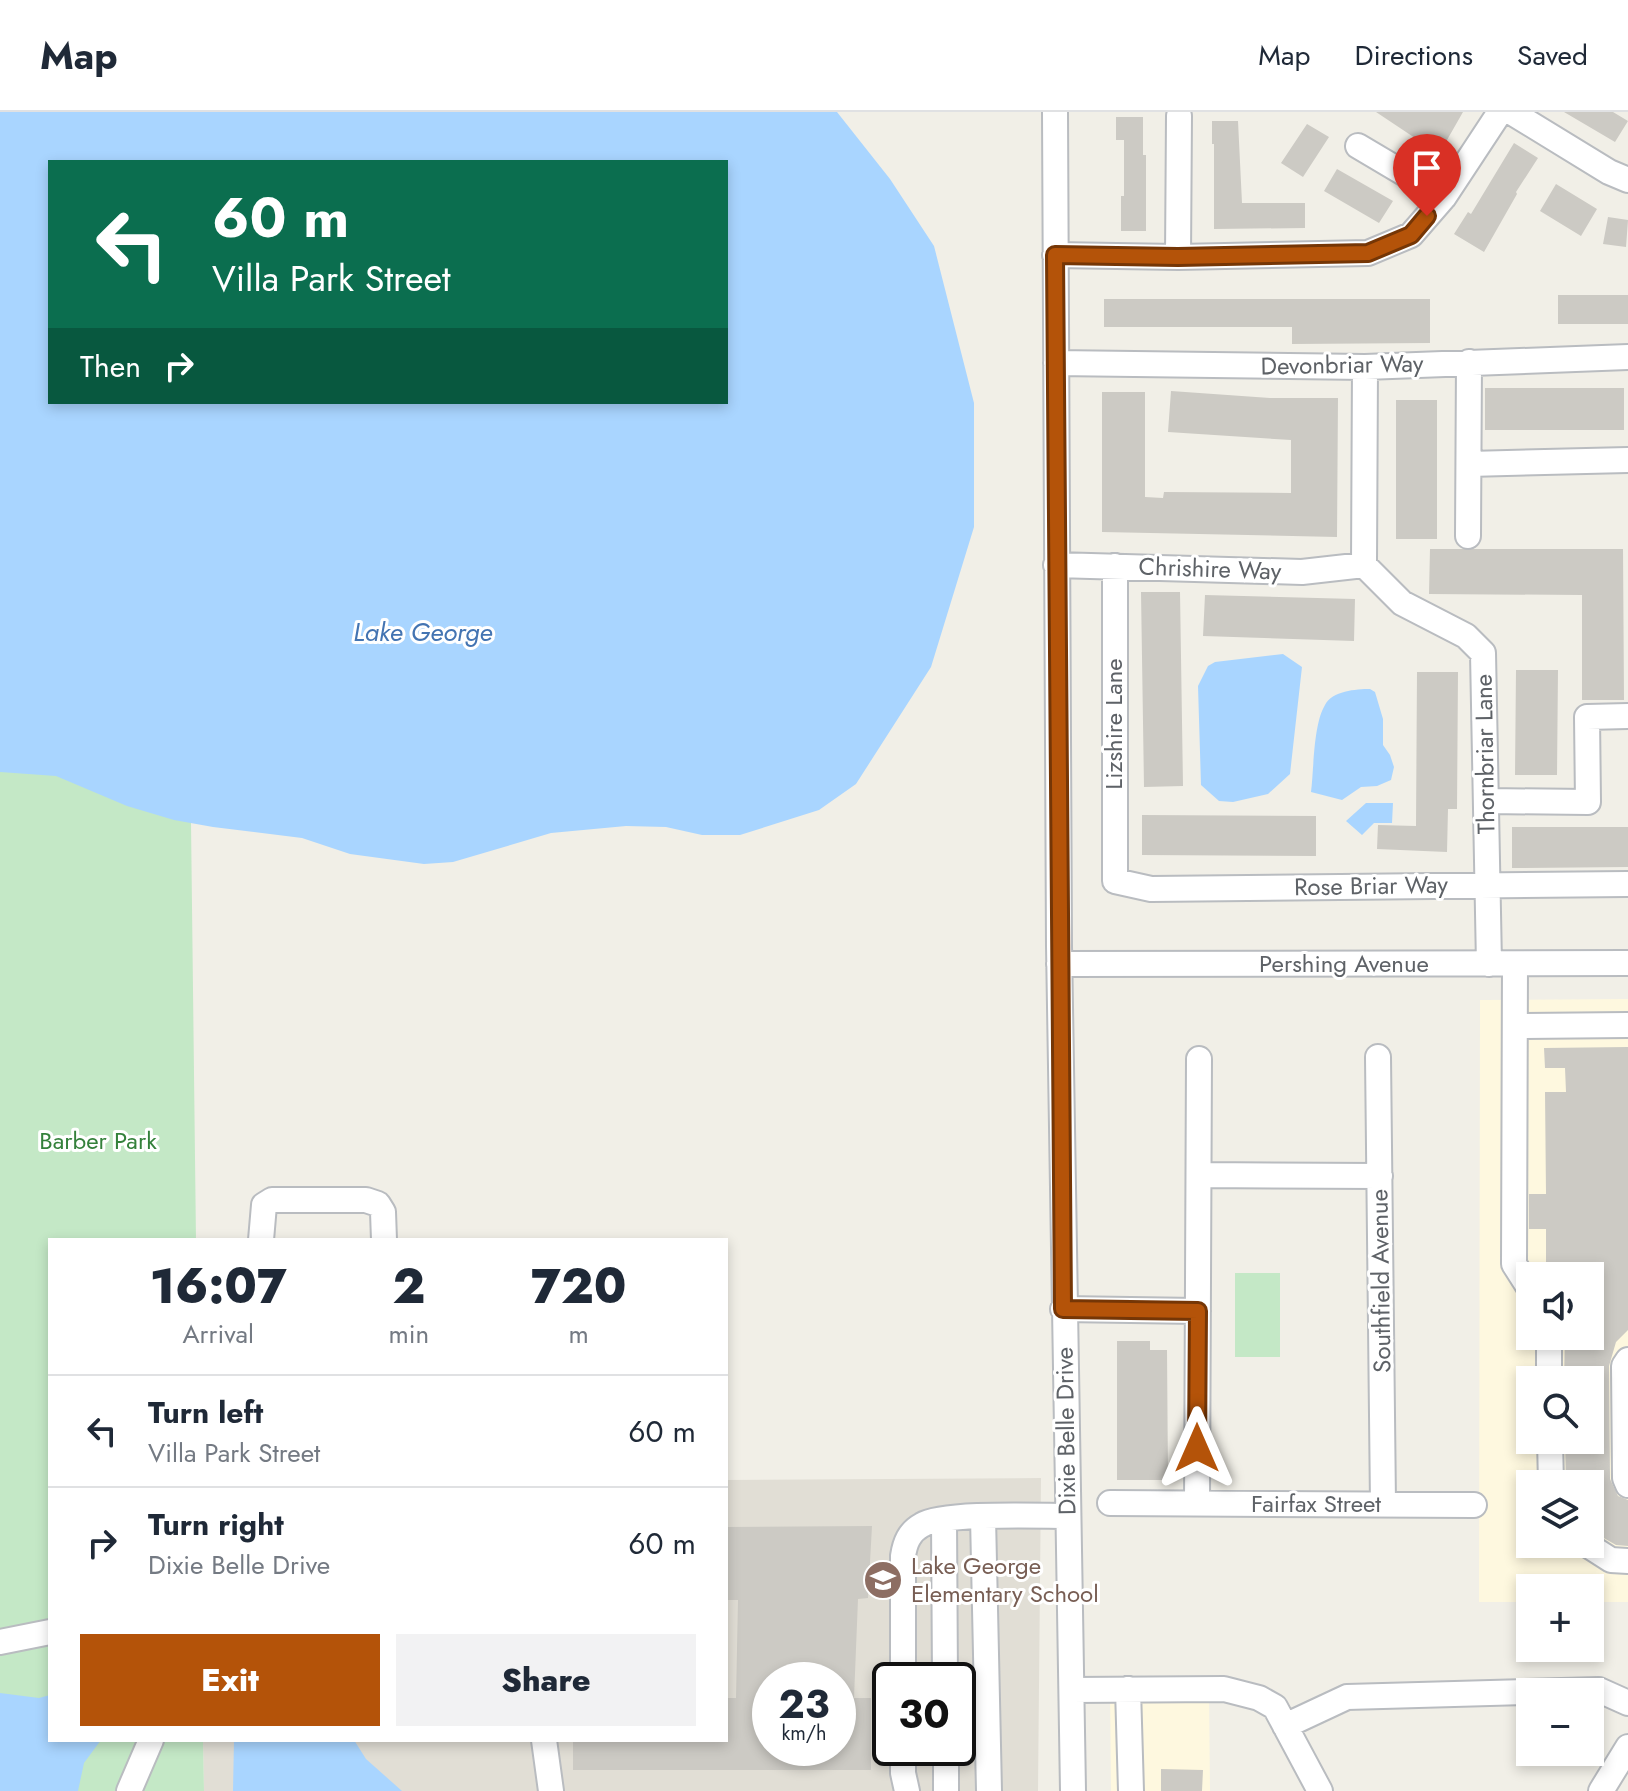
<!DOCTYPE html>
<meta charset="utf-8">
<style>
:root{--surface:#fff;--page:#f2f2f3;--text:#1f2937;--muted:#747a83;--line:#e0e1e3;--accent:#b45309}
body{margin:0;font-family:Jost,sans-serif;background:var(--page);color:var(--text);height:100vh;display:flex;flex-direction:column;font-size:30px;white-space:nowrap}
*{box-sizing:border-box;margin:0}
p{font-size:26px;color:var(--muted)}
.icon{flex:none;width:44px;height:44px;fill:none;stroke:currentColor;stroke-width:2;stroke-linecap:round;stroke-linejoin:round}
.map{position:relative;flex:1;overflow:hidden}
.panel{position:absolute;left:48px;top:1126px;width:680px;height:504px;display:flex;flex-direction:column;background:var(--surface);border-radius:0px;box-shadow:0 4px 12px #0003}
.panel>*{flex:none}
.guide{position:absolute;left:48px;top:48px;width:680px;height:244px;border-radius:0px;box-shadow:0 4px 12px #0003;background:#0b6e4f;color:#fff;overflow:hidden}
.buttons{position:absolute;left:1516px;top:1150px;display:grid;gap:16px}
.buttons a{display:grid;place-items:center;width:88px;height:88px;border-radius:0px;background:var(--surface);box-shadow:0 4px 12px #0003;font-size:40px}
.speed{position:absolute;left:752px;top:1550px;display:flex;gap:16px;font-size:40px;font-weight:700;text-align:center}
.speed>*{display:grid;place-content:center;width:104px;height:104px;border-radius:50%;background:var(--surface);box-shadow:0 4px 12px #0003;line-height:1}
.speed small{font-size:20px;font-weight:400}
.speed .limit{border:4px solid #111;border-radius:12px;background:#fff;color:#111}
.pin{position:absolute;display:grid;place-items:center;width:68px;height:68px;color:#fff;margin:-82px -34px;border-radius:50% 50% 50% 0;rotate:-45deg;box-shadow:0 0 8px #0007}
.pin .icon{rotate:45deg}
.me{position:absolute;width:88px;margin:-44px;rotate:0deg;stroke-linejoin:round;filter:drop-shadow(0 0 6px #0008)}
.turn{display:flex;align-items:center;gap:28px;height:168px;padding:0 32px;font-size:36px}
.turn .icon{width:104px;height:104px;stroke-width:2.5}
.turn b{display:block;font-size:56px;line-height:68px}
.then{display:flex;align-items:center;height:76px;padding:0 32px;background:#0003;gap:16px;font-size:30px}
.eta{display:flex;justify-content:space-evenly;align-items:center;height:136px;text-align:center}
.eta b{font-size:48px;font-weight:800;line-height:56px}
.primary-button{display:flex;gap:16px;margin-top:auto;padding:16px 32px}
.primary-button a{flex:1;height:92px;border-radius:0px;background:var(--accent);color:#fff;font-size:32px;font-weight:800;line-height:92px;text-align:center}
.primary-button a+a{background:var(--page);color:var(--text)}
ul{padding:0;list-style:none}
li{display:flex;align-items:center;gap:24px;height:112px;padding:0 32px;border-top:2px solid var(--line)}
li div{flex:1}
li b{display:block;font-size:30px}
li em{font-style:normal}
header{display:flex;align-items:center;gap:48px;box-sizing:border-box;height:112px;padding:0 40px;background:var(--surface);border-bottom:2px solid var(--line)}
header strong{font-size:38px}
nav{display:flex;gap:44px;margin-inline-start:auto;font-size:28px}
.map>svg:first-child{display:block}
.commercial{fill:#fef8df;fill-rule:evenodd}
.education{fill:#e1ded5;fill-rule:evenodd}
.green{fill:#c4e8c6}
.water{fill:#a9d5ff;fill-rule:evenodd}
.building{fill:#cccac4;fill-rule:evenodd}
.lines{fill:none;stroke-linecap:round;stroke-linejoin:round}
.minor-casing{stroke:#b9bcc0;stroke-width:28}
.minor{stroke:#fff;stroke-width:24}
.route-casing{stroke:#753606;stroke-width:20}
.route{stroke:#b45309;stroke-width:14}
.labels{text-anchor:middle;stroke-width:6;stroke-linejoin:round;paint-order:stroke}
.street-label{font-size:24px;fill:#5e6267;stroke:#fff}
.park-label{font-size:24px;fill:#34813b;stroke:#fff}
.education-label{font-size:24px;fill:#785e54;stroke:#fff;text-anchor:start}
.water-label{font-size:26px;font-style:italic;fill:#4374b2;stroke:#fff}
</style>
<header>
<strong>Map</strong>
<nav><a>Map</a><a>Directions</a><a>Saved</a></nav>
</header>
<div class="map">
<svg width="1628" height="1679" viewBox="0 0 1628 1679">
<rect width="100%" height="100%" fill="#f1efe7"/>
<!-- commercial -->
<path class="commercial" d="M1628,887V1490H1590V1476H1530V1490H1479L1480,888ZM1530,1164H1590V1224H1530ZM1530,1268H1590V1328H1530ZM1530,1372H1590V1432H1530Z
M1110,1576H1209L1210,1679H1111Z"/>
<!-- education -->
<path class="education" d="M1041,1366L1038,1679H204L203,1628H726V1368ZM770,1568H838V1636H770ZM890,1568H958V1636H890Z"/>
<!-- green -->
<path class="green" d="M187,376L196,1128H50V1628H203L204,1679H0V379Z
M1235,1161H1280V1245H1235Z"/>
<!-- water -->
<path class="water" d="M0,0H837L890,67L934,134L974,291V415L931,555L856,672L819,698L740,723H702L666,715L626,714L551,721L453,750L424,752L350,742L302,726L213,715L174,708L127,694L56,664L0,660ZM726,50V290H50V50Z
M1283,542L1302,555L1290,662L1268,682L1233,690L1219,689L1201,673L1198,574L1208,554L1215,550Z
M1370,577L1375,580L1383,607V633L1390,643L1394,655L1391,668L1377,674L1361,675L1342,688L1311,680C1314,657 1313,613 1325,593C1332,579 1356,577 1370,577Z
M1366,691H1393L1392,711H1374L1362,723L1346,709Z
M0,1581L39,1586L50,1583V1628H101L84,1651L78,1679H0Z
M234,1628H354L366,1647L402,1679H233Z"/>
<!-- building -->
<path class="building" d="M1376,0H1463L1439,42Z
M1564,0H1613L1628,9L1615,30Z
M1116,5H1143V43H1146V119H1121V84H1124V28H1116Z
M1212,9H1238L1242,91H1305V116L1214,117V32H1212Z
M1307,12L1329,25L1303,65L1281,51Z
M1514,31L1538,46L1516,80L1517,82L1484,140L1454,122L1468,100L1471,102Z
M1337,57L1393,89L1379,111L1324,79Z
M1556,72L1597,97L1581,124L1540,99Z
M1608,105L1628,108L1626,135L1603,132Z
M1558,183H1628V212H1558Z
M1104,187H1430V231L1292,232V215H1104Z
M1485,276H1624V318H1485Z
M1171,279L1270,286H1338L1337,425L1102,420V280H1145V385L1163,386L1164,380L1291,381V328L1168,320Z
M1396,288H1437V427H1396Z
M1430,437H1623L1624,588H1582V483L1429,482Z
M1141,480H1180L1183,674L1144,675Z
M1205,483L1355,487L1354,529L1203,524Z
M1516,558H1558L1557,663H1515Z
M1417,560H1458L1457,697H1448L1447,740L1377,737L1378,713L1416,714Z
M1142,703L1316,704V744L1142,743Z
M1512,715H1628V755L1512,756Z
M1628,935V1218L1616,1230L1609,1254L1610,1367L1618,1384L1628,1388V1434L1616,1433L1590,1418V1372H1566L1565,1328H1590V1268H1564L1565,1224H1590V1164H1546V1117H1529V1082H1546L1545,980H1566L1565,956H1545L1544,936Z
M1117,1229H1150V1238H1167L1168,1368H1117Z
M872,1414L868,1486L858,1487L854,1586H871V1658H573V1628H726V1586H736L738,1488H726V1415ZM770,1568H838V1636H770Z
M1161,1657L1203,1658L1202,1679H1161Z"/>
<g class="lines">
<defs>
<path id="minor" d="M1055,0L1059,834L1073,1679
M1511,0L1609,60L1628,68
M1358,34L1444,85
M1055,143L1178,145L1368,141L1411,123L1444,85L1500,0
M1178,145L1179,4
M1056,251L1365,255L1628,245
M1365,255L1364,453L1402,491L1466,524L1483,541L1489,852
M1469,352L1628,348
M1468,424L1469,250
M1056,453L1302,460L1364,453
M1115,454V769L1151,777L1628,772
M1487,689L1588,690L1587,605L1628,604
M1059,852L1628,851
M1515,852L1514,1152L1530,1177
M1515,914L1628,913
M1378,945L1383,1392
M1199,1063L1380,1064
M261,1128L264,1093L272,1088H366L378,1092L383,1100L384,1128
M1063,1197L1198,1199
M1549,1224V1268
M1628,1248L1624,1254L1625,1366L1628,1373
M1550,1328L1551,1372
M1110,1391L1474,1393
M1197,1391L1199,947
M983,1405L989,1679
M944,1407L945,1568
M1586,1432L1611,1448L1628,1449
M0,1530L50,1520
M903,1568V1444C905,1431 909,1420 922,1413C943,1400 1038,1404 1068,1404
M1128,1577L1131,1679
M1072,1578L1224,1577L1259,1586L1275,1595L1320,1679
M1285,1614L1347,1585L1599,1578L1628,1591
M544,1628L551,1679
M903,1636V1661L907,1679
M946,1636V1679
M129,1679L151,1628
M1601,1679L1628,1635"/>
</defs>
<!-- minor casing -->
<use href="#minor" class="minor-casing"/>
<!-- minor -->
<use href="#minor" class="minor"/>
</g>
<g class="lines">
<defs>
<path id="route" d="M1197,1336L1198,1199L1063,1197L1055,143L1178,145L1368,141L1411,123L1427,104"/>
</defs>
<!-- route casing -->
<use href="#route" class="route-casing"/>
<!-- route -->
<use href="#route" class="route"/>
</g>
<!-- icons -->
<defs>
<symbol id="school-disc" viewBox="-11 -11 22 22"><circle r="9.5" fill="#8d6e63" stroke="#fff"/><path d="M0-5L7-2L0 1L-7-2ZM-4 1L0 2.5L4 1V4Q0 6-4 4Z" fill="#fff"/></symbol>
</defs>
<g fill-rule="evenodd">
<use href="#school-disc" x="861" y="1446" width="44" height="44"/>
</g>
<g class="labels">
<!-- street labels -->
<g class="street-label">
<text transform="translate(1342 253) rotate(-1)" y="8">Devonbriar Way</text>
<text transform="translate(1210 457) rotate(2)" y="8">Chrishire Way</text>
<text transform="translate(1114 612) rotate(-90)" y="8">Lizshire Lane</text>
<text transform="translate(1485 642) rotate(-91)" y="8">Thornbriar Lane</text>
<text transform="translate(1371 774) rotate(-1)" y="8">Rose Briar Way</text>
<text x="1344" y="860">Pershing Avenue</text>
<text transform="translate(1381 1169) rotate(-91)" y="8">Southfield Avenue</text>
<text transform="translate(1066 1319) rotate(-91)" y="8">Dixie Belle Drive</text>
<text x="1316" y="1400">Fairfax Street</text>
</g>
<!-- park labels -->
<g class="park-label">
<text x="98" y="1037">Barber Park</text>
</g>
<!-- education labels -->
<g class="education-label">
<text x="911" y="1462">Lake George<tspan x="911" dy="28">Elementary School</tspan></text>
</g>
<!-- water labels -->
<g class="water-label">
<text x="423" y="529">Lake George</text>
</g>
</g>
</svg>
<div class="buttons">
<a><svg class="icon" aria-label="sound" viewBox="0 0 24 24"><path d="M4 9h4l5-4v14l-5-4H4zM17 9q2 3 0 6"/></svg></a>
<a><svg class="icon" aria-label="search" viewBox="0 0 24 24"><circle cx="10" cy="10" r="6"/><path d="M15 15l6 6"/></svg></a>
<a><svg class="icon" aria-label="layers" viewBox="0 0 24 24"><path d="M12 4l9 5-9 5-9-5zM3 14l9 5 9-5"/></svg></a>
<a>+</a>
<a>−</a>
</div>
<div class="speed"><div>23<small>km/h</small></div><div class="limit">30</div></div>
<div class="pin" style="left:1427px;top:104px;background:#d93025"><svg class="icon" aria-label="arrive" viewBox="0 0 24 24"><path d="M6 21V4h12l-3 4 3 4H6"/></svg></div>
<svg class="me" style="left:1197px;top:1336px" viewBox="-20 -20 40 40"><path d="M0-17L14 15 0 8-14 15z" fill="#b45309" stroke="#fff" stroke-width="4"/></svg>
<div class="guide">
<div class="turn"><svg class="icon" aria-label="left" viewBox="0 0 24 24"><path d="M17 20v-9H6M10 6l-5 5 5 5"/></svg><div><b>60 m</b>Villa Park Street</div></div>
<div class="then">Then<svg class="icon" aria-label="right" viewBox="0 0 24 24"><path d="M7 20v-9h11M14 6l5 5-5 5"/></svg></div>
</div>
<section class="panel">
<div class="eta">
<div><b>16:07</b><p>Arrival</p></div>
<div><b>2</b><p>min</p></div>
<div><b>720</b><p>m</p></div>
</div>
<ul>
<li><svg class="icon" aria-label="left" viewBox="0 0 24 24"><path d="M17 20v-9H6M10 6l-5 5 5 5"/></svg><div><b>Turn left</b><p>Villa Park Street</p></div><em>60 m</em></li>
<li><svg class="icon" aria-label="right" viewBox="0 0 24 24"><path d="M7 20v-9h11M14 6l5 5-5 5"/></svg><div><b>Turn right</b><p>Dixie Belle Drive</p></div><em>60 m</em></li>
</ul>
<div class="primary-button"><a>Exit</a><a>Share</a></div>
</section>
</div>
